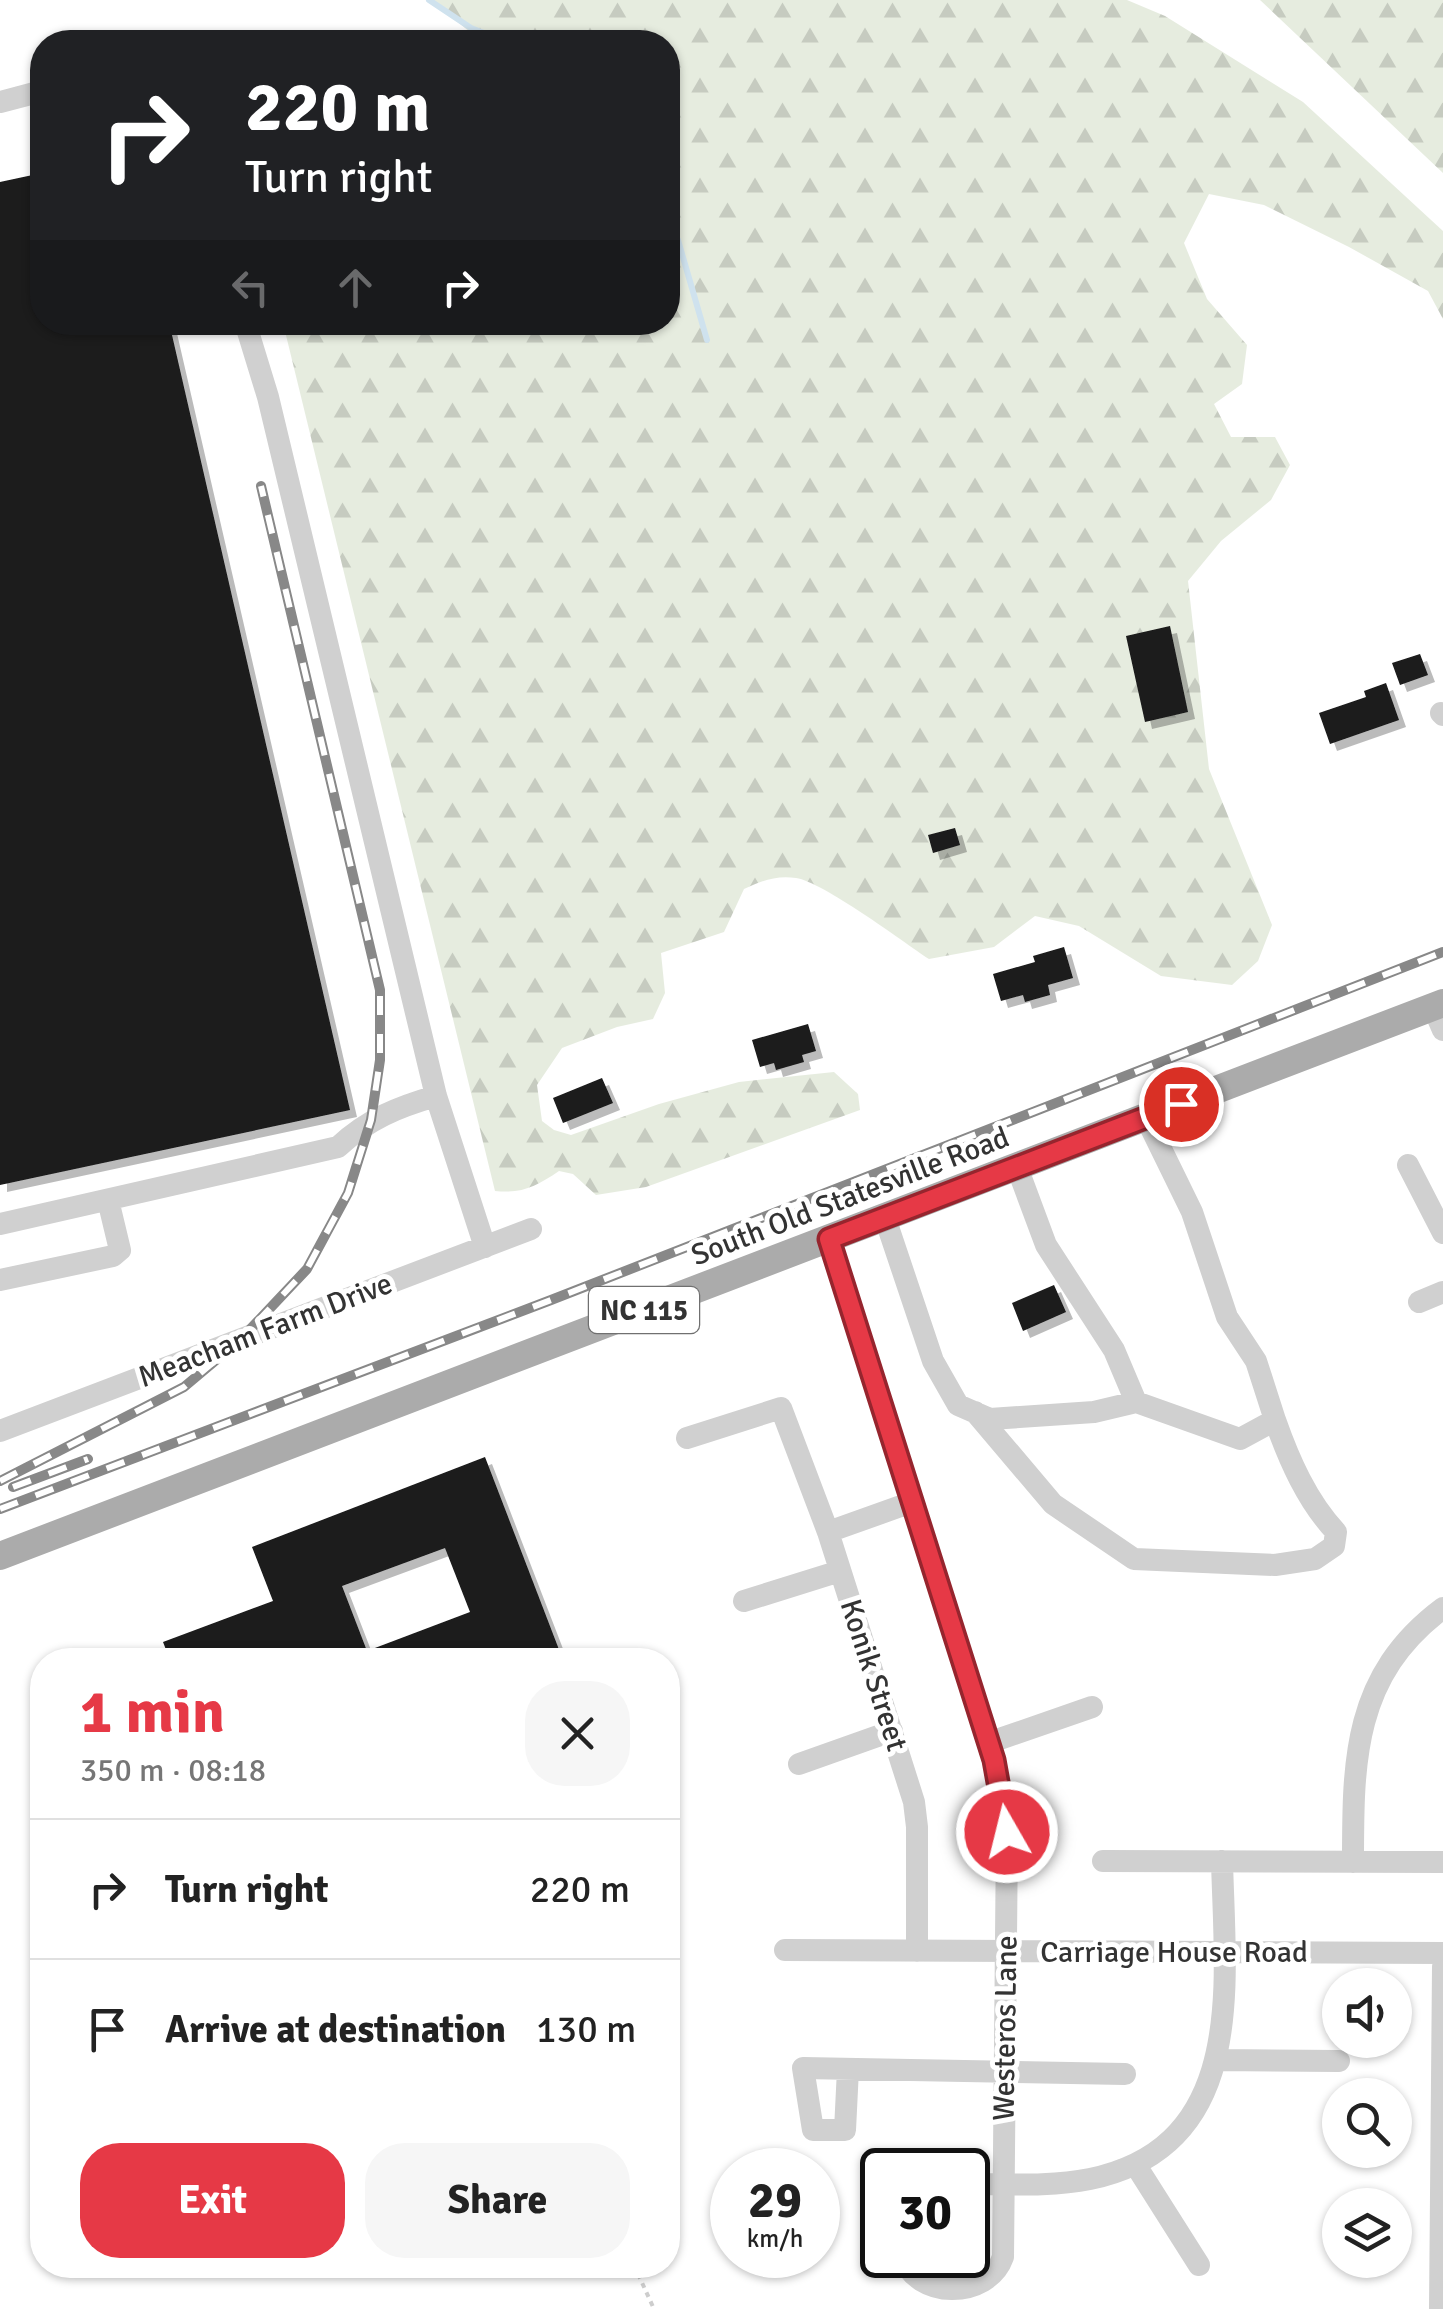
<!DOCTYPE html>
<meta charset="utf-8">
<style>
:root{--surface:#fff;--page:#f6f6f6;--text:#222;--muted:#767676;--line:#e0e0e0;--accent:#e63946}
body{margin:0;font-family:Signika,sans-serif;background:var(--page);color:var(--text);height:100vh;display:flex;flex-direction:column;font-size:38px;white-space:nowrap}
*{box-sizing:border-box;margin:0}
p{font-size:32px;color:var(--muted)}
.icon{flex:none;width:55px;height:55px;fill:none;stroke:currentColor;stroke-width:2;stroke-linecap:round;stroke-linejoin:round}
.map{position:relative;flex:1;overflow:hidden}
.drawer{position:absolute;left:30px;top:1648px;width:650px;height:630px;display:flex;flex-direction:column;background:var(--surface);border-radius:40px;box-shadow:0 2px 8px #0004}
.drawer>*{flex:none}
.banner{position:absolute;left:30px;top:30px;width:650px;height:305px;border-radius:40px;box-shadow:0 2px 8px #0004;background:#202124;color:#fff;overflow:hidden}
.fabs{position:absolute;left:1322px;top:1968px;display:grid;gap:20px}
.fabs a{display:grid;place-items:center;width:90px;height:90px;border-radius:50%;background:var(--surface);box-shadow:0 2px 8px #0004;font-size:50px}
.speed{position:absolute;left:710px;top:2148px;display:flex;gap:20px;font-size:50px;font-weight:700;text-align:center}
.speed>*{display:grid;place-content:center;width:130px;height:130px;border-radius:50%;background:var(--surface);box-shadow:0 2px 8px #0004;line-height:1}
.speed small{font-size:25px;font-weight:400}
.speed .limit{border:5px solid #111;border-radius:15px;background:#fff;color:#111}
.pin{position:absolute;display:grid;place-items:center;width:85px;height:85px;color:#fff;margin:-42px;border:5px solid #fff;border-radius:50%;box-shadow:0 2px 10px #0007}
.me{position:absolute;width:110px;margin:-55px;rotate:352deg;stroke-linejoin:round;filter:drop-shadow(0 0 8px #0008)}
.turn{display:flex;align-items:center;gap:35px;height:210px;padding:0 50px;font-size:45px}
.turn .icon{width:130px;height:130px;stroke-width:2.5}
.turn b{display:block;font-size:70px;line-height:85px}
.lanes{display:flex;align-items:center;height:95px;padding:0 50px;background:#0003;justify-content:center;gap:50px;direction:ltr}
.lanes .off{opacity:.35}
.round{display:grid;place-items:center;flex:none;width:105px;height:105px;border-radius:40px;background:var(--page)}
.summary{display:flex;align-items:center;justify-content:space-between;height:170px;padding:0 50px}
h1{font-size:60px;font-weight:700;line-height:75px;color:var(--accent)}
.button{display:flex;gap:20px;margin-top:auto;padding:20px 50px}
.button a{flex:1;height:115px;border-radius:40px;background:var(--accent);color:#fff;font-size:40px;font-weight:700;line-height:115px;text-align:center}
.button a+a{background:var(--page);color:var(--text)}
ul{padding:0;list-style:none}
li{display:flex;align-items:center;gap:30px;height:140px;padding:0 50px;border-top:2px solid var(--line)}
li div{flex:1}
li b{display:block;font-size:38px}
li em{font-style:normal}
.map>svg:first-child{display:block}
.forest{fill:url(#forest-firs)}
.lines{fill:none;stroke-linecap:round;stroke-linejoin:round}
.stream{stroke:#cfe2ee;stroke-width:6}
.building{fill:#1a1a1a;fill-rule:evenodd;filter:url(#shadow)}
.path{stroke:#cdcdcd;stroke-width:4;stroke-dasharray:5 5;stroke-linecap:butt}
.minor{stroke:#d0d0d0;stroke-width:22}
.major{stroke:#ababab;stroke-width:28}
.rail-casing{stroke:#888;stroke-width:10}
.rail{stroke:#fff;stroke-width:6;stroke-dasharray:19;stroke-linecap:butt}
.route-casing{stroke:#96252e;stroke-width:25}
.route{stroke:#e63946;stroke-width:18}
.labels{text-anchor:middle;stroke-width:10;stroke-linejoin:round;paint-order:stroke}
.shield{fill:#fff;stroke:#707070;stroke-width:2.5}
.shield-label{font-size:28px;font-weight:bold;fill:#333}
.street-label{font-size:30px;fill:#333;stroke:#fff}
</style>
<div class="map">
<svg width="1443" height="2309" viewBox="0 0 1443 2309">
<defs>
<pattern id="forest-firs" width="22" height="20" patternUnits="userSpaceOnUse" patternTransform="scale(2.5)"><rect width="22" height="20" fill="#e6ecdf"/><path d="M5 1l3.5 6h-7zM16 11l3.5 6h-7z" fill="#c6cbc0"/></pattern>
<filter id="shadow"><feDropShadow dx="7" dy="7" stdDeviation="0" flood-color="#0004"/></filter>
</defs>
<rect width="100%" height="100%" fill="#fff"/>
<!-- forest -->
<path class="forest" d="M431,0H1127L1165,16L1303,102L1443,231V319L1428,291L1349,247L1264,205L1209,194L1184,243L1207,299L1247,345L1242,384L1214,404L1231,437H1275L1290,465L1271,500L1221,541L1188,581L1209,769L1272,925L1258,961L1232,985L1161,976L1079,926L1035,916L994,947L929,959C902,941 823,882 796,878C776,875 761,881 744,889L724,932L661,953L665,993L653,1019L617,1027L562,1048L537,1085L542,1121L554,1130L571,1135L659,1104L739,1082L834,1072L858,1094L860,1110L646,1187L596,1195L573,1174L559,1171C537,1186 522,1194 495,1191L283,323L668,322V42H482Z
M1260,0H1443V173Z"/>
<g class="lines">
<!-- stream -->
<path class="stream" d="M429,0L471,28L507,42
M668,216L673,234L678,240L707,340"/>
</g>
<!-- building -->
<path class="building" d="M42,173V322H169L350,1110L0,1185V182Z
M1170,626L1188,712L1145,722L1126,636Z
M1420,654L1428,675L1400,685L1392,663Z
M1386,683L1399,720L1330,744L1319,713L1366,697L1364,691Z
M955,828L960,845L933,853L928,835Z
M1064,947L1073,978L1048,985L1050,995L1025,1002L1023,995L1001,1001L993,974L1035,962L1033,956Z
M808,1024L816,1051L802,1055L804,1062L776,1070L774,1063L760,1067L752,1040Z
M602,1078L613,1103L563,1123L553,1098Z
M1054,1285L1066,1312L1023,1331L1012,1303Z
M485,1457L563,1660H170L163,1642L273,1601L252,1547ZM445,1548L470,1612L367,1651L342,1586Z"/>
<g class="lines">
<!-- path -->
<path class="path" d="M634,2265L654,2309"/>
<!-- minor -->
<path class="minor" d="M0,102L42,91
M245,322L268,397L436,1096L485,1247
M1441,713L1443,715
M1433,1007L1443,1030
M1408,1165L1443,1233
M1017,1167L1046,1245L1114,1350L1136,1402
M885,1218L933,1361L958,1405L990,1419L1094,1412L1136,1402L1240,1439L1275,1420L1256,1361L1227,1317L1192,1212L1146,1118
M0,1224L338,1147C368,1119 398,1107 436,1096
M829,1239L993,1760L1007,1833L1003,2257C988,2300 915,2300 902,2255
M0,1280L113,1256L120,1250L108,1200
M1419,1302L1443,1292
M975,1412L1053,1504L1134,1559L1275,1565L1315,1559L1334,1546L1336,1532C1307,1501 1289,1460 1275,1420
M0,1431L531,1229
M687,1438L781,1408L828,1532L914,1802L917,1827V1951
M828,1532L912,1502
M744,1601L840,1571
M988,1743L1092,1707
M799,1764L892,1731
M1103,1861L1443,1862
M1353,1862C1353,1760 1353,1675 1443,1608
M785,1950L1443,1953
M1217,2060L1339,2061
M848,2069L845,2130H813L803,2068L1125,2074
M1135,2164L1199,2265
M968,2184C1008,2184 1050,2187 1090,2179C1248,2146 1225,1985 1222,1861
M1440,2309L1443,1967"/>
<!-- major -->
<path class="major" d="M0,1556L1443,1003"/>
<defs>
<path id="rail" d="M0,1481L184,1387L240,1340L307,1269L348,1193L371,1120L380,1060V990L261,486
M13,1487L88,1459
M0,1509L551,1300L1443,952"/>
</defs>
<!-- rail casing -->
<use href="#rail" class="rail-casing"/>
<!-- rail -->
<use href="#rail" class="rail"/>
</g>
<g class="lines">
<defs>
<path id="route" d="M1007,1832L994,1760L829,1239L1181,1104"/>
</defs>
<!-- route casing -->
<use href="#route" class="route-casing"/>
<!-- route -->
<use href="#route" class="route"/>
</g>
<g class="labels">
<!-- shield labels -->
<rect class="shield" x="589" y="1287" width="110" height="46" rx="8"/>
<g class="shield-label">
<text x="644" y="1320">NC 115</text>
</g>
<!-- street labels -->
<g class="street-label">
<text transform="translate(850 1196) rotate(-21)" y="10">South Old Statesville Road</text>
<text transform="translate(265 1330) rotate(-21)" y="10">Meacham Farm Drive</text>
<text transform="translate(874 1675) rotate(72)" y="10">Konik Street</text>
<text x="1174" y="1962">Carriage House Road</text>
<text transform="translate(1005 2028) rotate(-89)" y="10">Westeros Lane</text>
</g>
</g>
</svg>
<div class="fabs">
<a><svg class="icon" aria-label="sound" viewBox="0 0 24 24"><path d="M4 9h4l5-4v14l-5-4H4zM17 9q2 3 0 6"/></svg></a>
<a><svg class="icon" aria-label="search" viewBox="0 0 24 24"><circle cx="10" cy="10" r="6"/><path d="M15 15l6 6"/></svg></a>
<a><svg class="icon" aria-label="layers" viewBox="0 0 24 24"><path d="M12 4l9 5-9 5-9-5zM3 14l9 5 9-5"/></svg></a>
</div>
<div class="speed"><div>29<small>km/h</small></div><div class="limit">30</div></div>
<div class="pin" style="left:1181px;top:1104px;background:#d93025"><svg class="icon" aria-label="arrive" viewBox="0 0 24 24"><path d="M6 21V4h12l-3 4 3 4H6"/></svg></div>
<svg class="me" style="left:1007px;top:1832px" viewBox="-20 -20 40 40"><circle r="17" fill="#e63946" stroke="#fff" stroke-width="3"/><path d="M0-11L8 9 0 5-8 9z" fill="#fff"/></svg>
<div class="banner">
<div class="turn"><svg class="icon" aria-label="right" viewBox="0 0 24 24"><path d="M7 20v-9h11M14 6l5 5-5 5"/></svg><div><b>220 m</b>Turn right</div></div>
<div class="lanes"><svg class="icon off" aria-label="left" viewBox="0 0 24 24"><path d="M17 20v-9H6M10 6l-5 5 5 5"/></svg><svg class="icon off" aria-label="ahead" viewBox="0 0 24 24"><path d="M12 20V5M6 11l6-6 6 6"/></svg><svg class="icon" aria-label="right" viewBox="0 0 24 24"><path d="M7 20v-9h11M14 6l5 5-5 5"/></svg></div>
</div>
<section class="drawer">
<div class="summary"><div><h1>1 min</h1><p>350 m · 08:18</p></div><a class="round"><svg class="icon" aria-label="close" viewBox="0 0 24 24"><path d="M6 6l12 12M18 6L6 18"/></svg></a></div>
<ul>
<li><svg class="icon" aria-label="right" viewBox="0 0 24 24"><path d="M7 20v-9h11M14 6l5 5-5 5"/></svg><div><b>Turn right</b></div><em>220 m</em></li>
<li><svg class="icon" aria-label="arrive" viewBox="0 0 24 24"><path d="M6 21V4h12l-3 4 3 4H6"/></svg><div><b>Arrive at destination</b></div><em>130 m</em></li>
</ul>
<div class="button"><a>Exit</a><a>Share</a></div>
</section>
</div>
